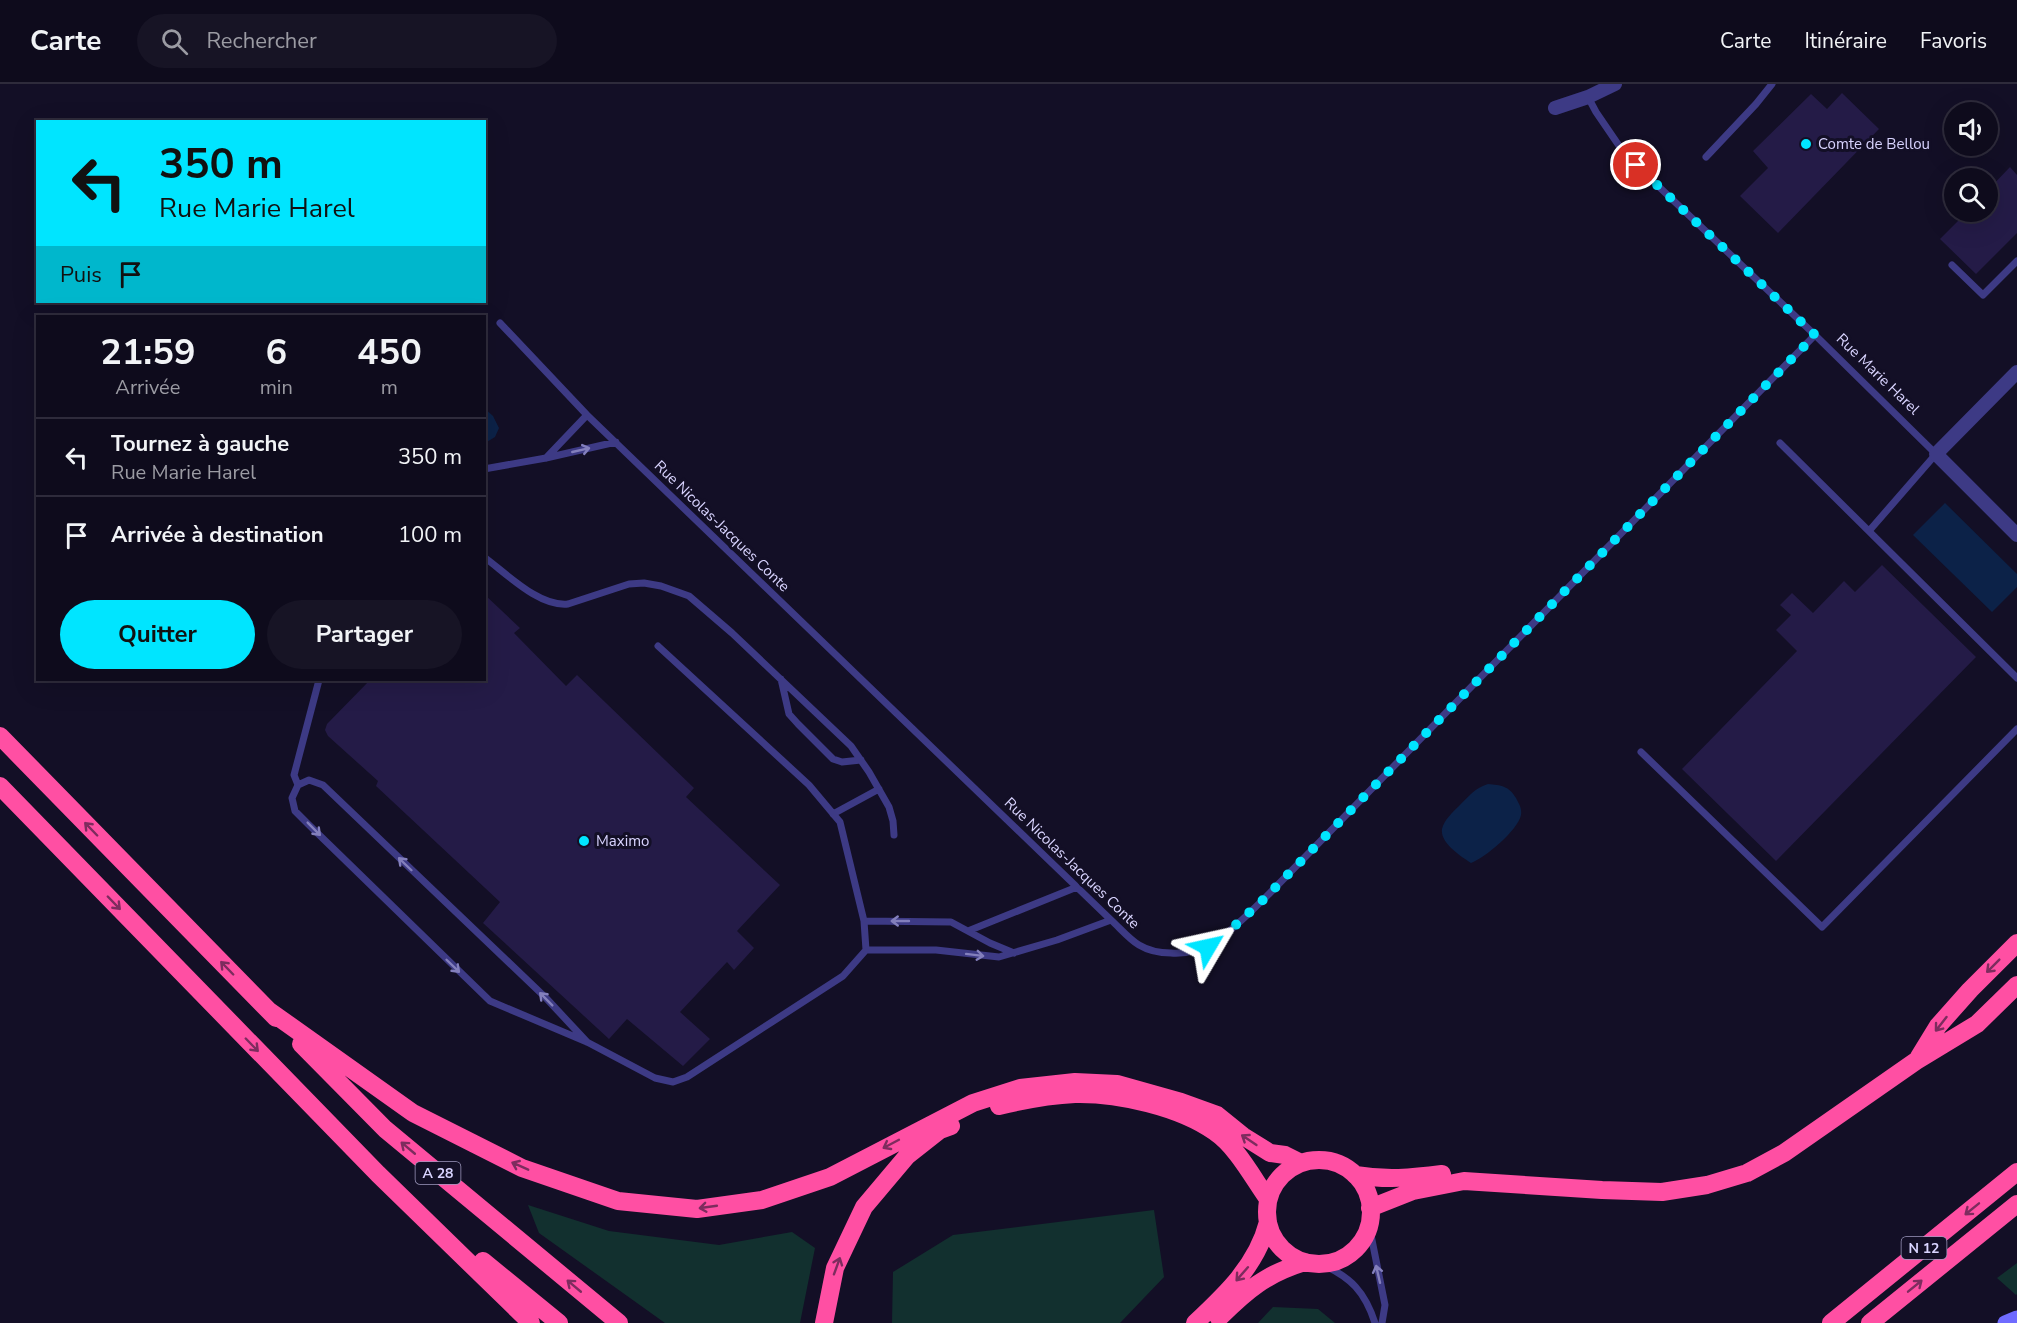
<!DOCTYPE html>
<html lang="fr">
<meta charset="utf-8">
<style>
:root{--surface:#0e0b1c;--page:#171425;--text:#f1f3f6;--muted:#9b9ba3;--line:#2e2b3b;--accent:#00e5ff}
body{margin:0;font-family:"Nunito Sans",sans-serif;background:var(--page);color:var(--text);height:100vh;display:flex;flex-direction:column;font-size:22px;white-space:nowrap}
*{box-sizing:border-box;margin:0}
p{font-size:20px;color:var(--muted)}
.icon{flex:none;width:33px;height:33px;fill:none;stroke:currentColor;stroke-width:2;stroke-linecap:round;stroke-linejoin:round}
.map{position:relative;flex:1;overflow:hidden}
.side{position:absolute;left:36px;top:231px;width:450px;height:366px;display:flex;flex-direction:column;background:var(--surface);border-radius:0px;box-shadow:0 6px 24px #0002,0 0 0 2px var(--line)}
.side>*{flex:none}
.top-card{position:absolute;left:36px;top:36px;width:450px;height:183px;border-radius:0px;box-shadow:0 6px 24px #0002,0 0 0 2px var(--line);background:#00e5ff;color:#111;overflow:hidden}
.controls{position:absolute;left:1944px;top:18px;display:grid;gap:12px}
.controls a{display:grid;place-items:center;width:54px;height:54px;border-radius:50%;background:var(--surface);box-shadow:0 6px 24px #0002,0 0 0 2px var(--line);font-size:30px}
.pin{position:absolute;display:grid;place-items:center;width:51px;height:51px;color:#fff;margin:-26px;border:3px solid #fff;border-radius:50%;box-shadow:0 2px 6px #0007}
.me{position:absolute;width:66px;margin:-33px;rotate:54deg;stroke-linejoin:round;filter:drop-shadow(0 0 4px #0008)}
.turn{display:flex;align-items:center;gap:21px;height:126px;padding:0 24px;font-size:27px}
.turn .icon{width:78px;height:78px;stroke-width:2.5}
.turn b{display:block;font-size:42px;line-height:51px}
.then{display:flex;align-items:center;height:57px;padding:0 24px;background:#0003;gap:12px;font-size:22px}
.eta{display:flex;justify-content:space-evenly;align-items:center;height:102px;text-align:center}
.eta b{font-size:36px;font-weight:700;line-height:42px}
.cta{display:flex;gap:12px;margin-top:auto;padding:12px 24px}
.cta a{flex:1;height:69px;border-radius:36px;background:var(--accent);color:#111;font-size:24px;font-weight:700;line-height:69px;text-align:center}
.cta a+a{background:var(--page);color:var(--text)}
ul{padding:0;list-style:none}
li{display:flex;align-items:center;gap:18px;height:78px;padding:0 24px;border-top:2px solid var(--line)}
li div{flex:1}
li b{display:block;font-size:22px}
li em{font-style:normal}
header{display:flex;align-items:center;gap:36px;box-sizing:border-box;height:84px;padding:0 30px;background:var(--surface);border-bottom:2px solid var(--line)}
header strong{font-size:28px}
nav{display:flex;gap:33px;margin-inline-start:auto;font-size:21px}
.search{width:420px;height:54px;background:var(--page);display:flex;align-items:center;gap:15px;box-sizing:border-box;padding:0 21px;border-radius:33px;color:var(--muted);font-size:22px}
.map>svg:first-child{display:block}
.green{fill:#12302f}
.water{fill:#0c2248}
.building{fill:#241b47}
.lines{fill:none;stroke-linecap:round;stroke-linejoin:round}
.lane{stroke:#3d3a85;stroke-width:7}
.street{stroke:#3d3a85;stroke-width:14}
.secondary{stroke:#6f6bff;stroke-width:15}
.highway{stroke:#ff4fa3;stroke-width:18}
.oneway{stroke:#837fbc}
.oneway2{stroke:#7d2c5e}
.route{stroke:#00e5ff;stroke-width:10;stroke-dasharray:0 18}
.poi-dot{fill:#00e5ff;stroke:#130f26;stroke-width:2}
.labels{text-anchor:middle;stroke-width:6;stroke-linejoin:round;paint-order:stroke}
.shield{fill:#130f26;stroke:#9e99be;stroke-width:1.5}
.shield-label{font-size:14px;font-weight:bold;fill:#d9d4ff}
.poi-label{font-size:15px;fill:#d9d4ff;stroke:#130f26;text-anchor:start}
.street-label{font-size:15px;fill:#d9d4ff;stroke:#130f26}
</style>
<header>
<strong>Carte</strong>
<div class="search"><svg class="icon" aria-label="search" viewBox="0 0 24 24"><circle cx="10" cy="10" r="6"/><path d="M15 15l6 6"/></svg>Rechercher</div>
<nav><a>Carte</a><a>Itinéraire</a><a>Favoris</a></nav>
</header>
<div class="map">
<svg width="2017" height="1239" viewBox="0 0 2017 1239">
<rect width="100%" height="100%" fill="#130f26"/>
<!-- green -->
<path class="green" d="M528,1121L609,1147L719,1161L792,1148L815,1164L800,1239H665L539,1149Z
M1154,1126L1164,1193L1120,1239H892L893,1188L953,1151Z
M2017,1179V1210L2016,1211L1997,1194Z
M1273,1223L1318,1225L1335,1239H1258Z"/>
<!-- water -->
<path class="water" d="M484,324L493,332L499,344L495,353L485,359Z
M1945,419L2017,490V503L1992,528L1913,451Z
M1488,700C1501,701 1509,702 1516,714C1519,720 1522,724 1521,731C1518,746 1485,774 1471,779C1461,772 1440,759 1442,745C1444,736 1453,728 1459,722C1469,712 1475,704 1488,700Z"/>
<!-- building -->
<path class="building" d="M1842,9L1879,45L1778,149L1740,112L1768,84L1753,67L1811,10L1827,25Z
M2010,83L2017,91V149L1976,190L1940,155L1967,128H1988V106Z
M1882,481L1976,573L1776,777L1682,685L1797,567L1776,546L1791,531L1780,521L1792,509L1813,529L1844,497L1855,508Z
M484,510L520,544L514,549L566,602L577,591L694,704L686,713L780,801L737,847L754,864L734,886L727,878L680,928L710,955L683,982L627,935L609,955L483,839L500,818L376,702L378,697L328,652L325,646L327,640L370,596H484Z"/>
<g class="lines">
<!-- lane -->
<path class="lane" d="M1588,13L1596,28L1624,69
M1706,73L1756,20L1772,0
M1636,81L1815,251L1936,370L1869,447
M1952,181L1983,211L2017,177
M500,239L587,331L1111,836C1120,844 1129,855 1139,861C1149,867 1161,869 1171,869C1211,872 1238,839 1265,814L1815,251
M1780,359L2017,594
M546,374L587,331
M484,385L546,374L616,358
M484,473C507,490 539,523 568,520L629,500L644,499L661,502L689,512L732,549L851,662L869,688L889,723L893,737L894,751
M781,595L789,630L798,640L833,675L842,678L861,676
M1641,668L1822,843L2017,645
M298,701L294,691L319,596
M833,730L879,705
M864,837L951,838L990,859L1014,869
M968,847L1077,803
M866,866H936L999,873L1057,856L1111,836
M587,958L546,914L323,701L309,696L298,701L292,714L295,727L308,740L490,917L587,958L655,994L673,998L687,993L843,892L866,866L864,837L840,738L809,701L658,562
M1369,1141L1385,1221L1382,1239
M1321,1180C1351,1193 1365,1208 1375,1239"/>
<!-- street -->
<path class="street" d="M1555,24L1588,13L1615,0
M2017,288L1936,370L2017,451"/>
<!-- secondary -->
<path class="secondary" d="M2005,1239L2017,1234"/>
<!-- highway -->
<path class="highway" d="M0,652L276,934
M0,702L378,1090L531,1239
M268,926L413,1029L522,1084L618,1117L697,1125L762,1116L830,1093L973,1019L1020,1004L1075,998L1117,1000L1181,1018L1217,1031L1243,1052L1270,1069L1285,1071L1301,1079
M301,960L385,1045L619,1239
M1919,973L1938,942L1970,906L2017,859
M999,1022C1024,1016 1049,1011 1075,1010C1118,1009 1180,1023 1215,1048C1236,1062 1253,1094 1268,1115
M1267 1128a52 52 0 1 1 104 0a52 52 0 1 1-104 0Z
M1355,1091C1385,1096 1412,1094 1442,1090
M1370,1124L1413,1107L1464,1097L1602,1106L1662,1108L1707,1101L1747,1089L1784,1069L1916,977L1977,940L2017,901
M483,1177L559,1239
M1219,1234C1247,1206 1266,1190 1305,1178
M824,1239L835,1184L864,1123L907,1072L940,1046L951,1042
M1195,1239C1226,1210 1257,1181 1268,1138
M1831,1239L2017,1088
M1870,1239L2017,1120"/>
</g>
<!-- one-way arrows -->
<defs><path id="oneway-shaft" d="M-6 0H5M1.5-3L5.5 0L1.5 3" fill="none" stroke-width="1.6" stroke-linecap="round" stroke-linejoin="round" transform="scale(1.5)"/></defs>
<g class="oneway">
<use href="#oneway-shaft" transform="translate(581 366) rotate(-13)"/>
<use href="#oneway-shaft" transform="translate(314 745) rotate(45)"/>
<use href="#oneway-shaft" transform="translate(405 780) rotate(-136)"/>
<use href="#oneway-shaft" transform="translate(900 837) rotate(-180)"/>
<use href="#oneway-shaft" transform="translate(975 871) rotate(7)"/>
<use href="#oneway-shaft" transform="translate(453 882) rotate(44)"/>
<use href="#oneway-shaft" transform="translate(546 915) rotate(-135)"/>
<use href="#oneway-shaft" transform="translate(1378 1190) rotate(-103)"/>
</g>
<g class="oneway2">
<use href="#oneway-shaft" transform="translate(91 745) rotate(-134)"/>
<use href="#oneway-shaft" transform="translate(114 819) rotate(46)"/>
<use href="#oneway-shaft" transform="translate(1993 882) rotate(135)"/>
<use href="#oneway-shaft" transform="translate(227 884) rotate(-134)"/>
<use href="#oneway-shaft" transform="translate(1941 940) rotate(128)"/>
<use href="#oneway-shaft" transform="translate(252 961) rotate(46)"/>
<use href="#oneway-shaft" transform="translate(1249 1056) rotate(-146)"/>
<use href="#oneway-shaft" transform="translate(891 1060) rotate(152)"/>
<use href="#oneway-shaft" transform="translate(408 1064) rotate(-140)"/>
<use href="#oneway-shaft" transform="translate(520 1082) rotate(-156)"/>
<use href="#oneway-shaft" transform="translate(708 1123) rotate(172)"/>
<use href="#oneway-shaft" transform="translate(1972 1125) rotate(141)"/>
<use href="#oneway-shaft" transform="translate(837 1182) rotate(-70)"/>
<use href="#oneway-shaft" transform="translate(1242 1190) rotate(131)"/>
<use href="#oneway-shaft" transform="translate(574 1202) rotate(-140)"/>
<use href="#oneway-shaft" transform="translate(1915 1202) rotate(-39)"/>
</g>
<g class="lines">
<!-- route -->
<path class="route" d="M1208,863L1227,849L1265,814L1815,251L1636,81"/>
</g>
<!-- markers -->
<g class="poi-dot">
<circle cx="1806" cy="60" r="6"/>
<circle cx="584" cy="757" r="6"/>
</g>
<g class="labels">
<!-- shield labels -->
<g class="shield">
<rect x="415.5" y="1078" width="45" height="22" rx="4.5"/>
<rect x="1901.5" y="1153" width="45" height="22" rx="4.5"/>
</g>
<g class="shield-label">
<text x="438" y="1094">A 28</text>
<text x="1924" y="1169">N 12</text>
</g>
<!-- poi labels -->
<g class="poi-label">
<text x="1818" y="65">Comte de Bellou</text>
<text x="596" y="762">Maximo</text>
</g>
<!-- street labels -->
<g class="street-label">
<text transform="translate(1878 290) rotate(44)" y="5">Rue Marie Harel</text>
<text transform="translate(722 442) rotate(44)" y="5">Rue Nicolas-Jacques Conte</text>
<text transform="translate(1072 779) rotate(44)" y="5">Rue Nicolas-Jacques Conte</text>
</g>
</g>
</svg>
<div class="controls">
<a><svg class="icon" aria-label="sound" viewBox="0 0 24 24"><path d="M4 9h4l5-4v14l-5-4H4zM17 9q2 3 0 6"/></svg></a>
<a><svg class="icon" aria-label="search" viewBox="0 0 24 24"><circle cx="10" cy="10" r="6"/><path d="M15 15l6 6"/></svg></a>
</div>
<div class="pin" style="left:1636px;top:81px;background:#d93025"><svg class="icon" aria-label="arrive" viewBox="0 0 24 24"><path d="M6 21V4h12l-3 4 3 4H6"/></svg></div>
<svg class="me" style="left:1208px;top:863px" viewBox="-20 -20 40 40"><path d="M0-17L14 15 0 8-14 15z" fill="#00e5ff" stroke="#fff" stroke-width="4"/></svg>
<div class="top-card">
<div class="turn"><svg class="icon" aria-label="left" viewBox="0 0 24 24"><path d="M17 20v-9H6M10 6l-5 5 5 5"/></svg><div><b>350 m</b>Rue Marie Harel</div></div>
<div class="then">Puis<svg class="icon" aria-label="arrive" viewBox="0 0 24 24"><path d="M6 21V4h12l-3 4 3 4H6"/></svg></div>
</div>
<section class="side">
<div class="eta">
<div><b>21:59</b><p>Arrivée</p></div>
<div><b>6</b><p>min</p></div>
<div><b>450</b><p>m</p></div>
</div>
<ul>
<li><svg class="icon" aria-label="left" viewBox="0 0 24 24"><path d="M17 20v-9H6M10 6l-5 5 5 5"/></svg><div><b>Tournez à gauche</b><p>Rue Marie Harel</p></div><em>350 m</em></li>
<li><svg class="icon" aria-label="arrive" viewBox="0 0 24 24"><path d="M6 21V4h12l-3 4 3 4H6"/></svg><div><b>Arrivée à destination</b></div><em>100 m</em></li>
</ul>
<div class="cta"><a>Quitter</a><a>Partager</a></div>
</section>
</div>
